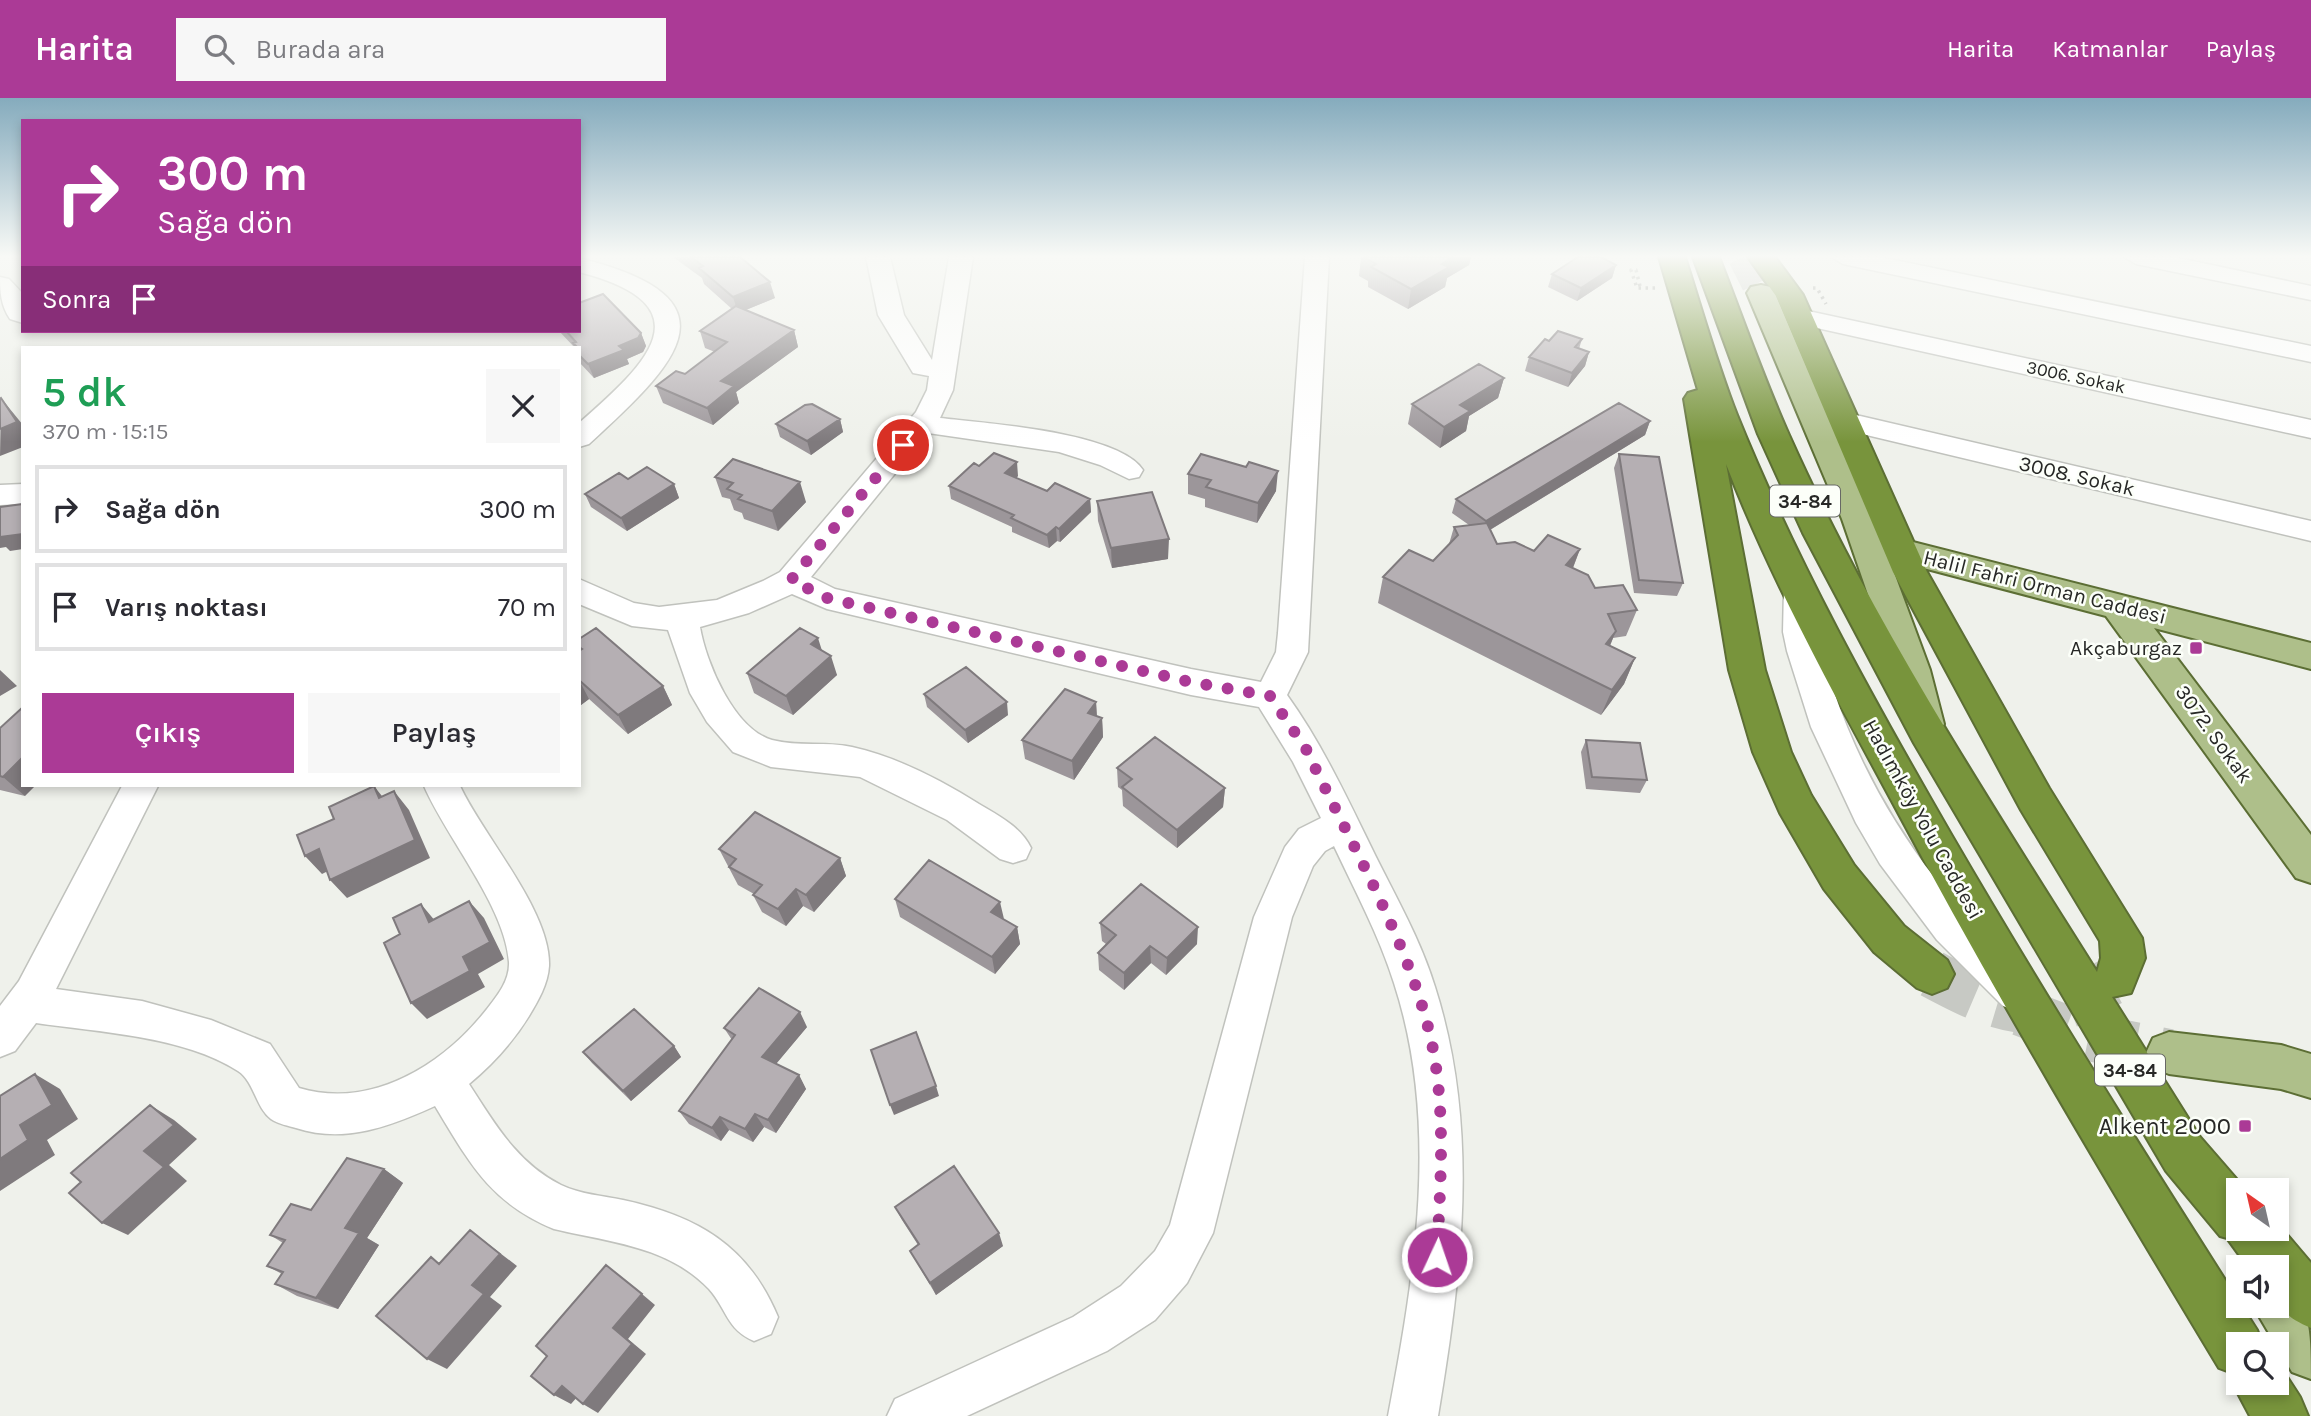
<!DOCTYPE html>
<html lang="tr">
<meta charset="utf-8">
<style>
:root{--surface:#fff;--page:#f7f7f7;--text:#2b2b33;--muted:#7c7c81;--line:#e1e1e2;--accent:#ab3a96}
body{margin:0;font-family:Karla,sans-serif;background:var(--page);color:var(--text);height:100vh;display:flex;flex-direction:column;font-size:26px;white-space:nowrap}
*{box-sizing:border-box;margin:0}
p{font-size:23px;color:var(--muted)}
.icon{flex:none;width:38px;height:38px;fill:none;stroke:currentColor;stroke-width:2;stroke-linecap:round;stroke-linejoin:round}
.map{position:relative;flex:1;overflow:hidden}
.panel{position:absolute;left:21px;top:248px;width:560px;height:441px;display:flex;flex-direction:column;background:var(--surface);border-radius:0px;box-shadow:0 4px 10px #0003}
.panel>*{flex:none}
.banner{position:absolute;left:21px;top:21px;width:560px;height:214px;border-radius:0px;box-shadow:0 4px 10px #0003;background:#ab3a96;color:#fff;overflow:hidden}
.needle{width:46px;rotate:326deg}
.fabs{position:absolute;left:2226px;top:1080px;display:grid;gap:14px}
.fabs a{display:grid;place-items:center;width:63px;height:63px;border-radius:0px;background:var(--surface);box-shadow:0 4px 10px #0003;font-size:35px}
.pin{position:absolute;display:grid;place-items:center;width:60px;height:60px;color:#fff;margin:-30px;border:4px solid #fff;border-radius:50%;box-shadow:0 2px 7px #0007}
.me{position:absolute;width:77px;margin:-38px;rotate:3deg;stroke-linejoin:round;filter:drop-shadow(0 0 5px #0008)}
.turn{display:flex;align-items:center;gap:24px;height:147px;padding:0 21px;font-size:32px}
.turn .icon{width:91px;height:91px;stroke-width:2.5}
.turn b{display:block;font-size:49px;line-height:60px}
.then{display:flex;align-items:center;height:66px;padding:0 21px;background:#0003;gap:14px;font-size:26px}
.round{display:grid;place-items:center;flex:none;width:74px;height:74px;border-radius:0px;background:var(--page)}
.headline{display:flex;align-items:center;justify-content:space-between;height:119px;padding:0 21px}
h1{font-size:42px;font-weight:600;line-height:52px;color:#1e9e55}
.button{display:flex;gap:14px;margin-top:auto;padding:14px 21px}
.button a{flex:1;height:80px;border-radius:0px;background:var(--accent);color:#fff;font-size:28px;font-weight:600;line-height:80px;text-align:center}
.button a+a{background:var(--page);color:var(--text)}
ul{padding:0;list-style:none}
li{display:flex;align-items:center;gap:21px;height:88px;margin:0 14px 10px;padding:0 7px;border:4px solid var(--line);border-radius:0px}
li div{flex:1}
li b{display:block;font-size:26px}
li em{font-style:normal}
header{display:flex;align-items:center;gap:42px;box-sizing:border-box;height:98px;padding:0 35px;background:var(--accent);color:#fff}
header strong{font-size:33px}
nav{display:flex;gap:38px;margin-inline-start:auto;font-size:24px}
.search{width:490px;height:63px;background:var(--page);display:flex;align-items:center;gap:18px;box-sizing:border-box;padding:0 24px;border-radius:0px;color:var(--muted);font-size:26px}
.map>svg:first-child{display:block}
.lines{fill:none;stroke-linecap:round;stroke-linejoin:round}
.major-tunnel-far1{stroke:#c7c9c4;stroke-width:30;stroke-dasharray:30 15;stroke-linecap:butt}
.major-tunnel{stroke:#c7c9c4;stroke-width:48;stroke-dasharray:48 24;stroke-linecap:butt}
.highway-tunnel{stroke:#c7c9c4;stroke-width:48;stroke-dasharray:48 24;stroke-linecap:butt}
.minor-casing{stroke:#c0c2bd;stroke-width:3}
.major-casing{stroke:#5c6e34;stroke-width:4}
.highway-casing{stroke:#5c6e34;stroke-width:4}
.path{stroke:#8f918d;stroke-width:3.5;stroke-dasharray:2.5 4.5;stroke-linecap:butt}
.minor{fill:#fff;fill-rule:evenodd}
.major{fill:#aebf8a;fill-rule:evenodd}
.highway{fill:#78943c;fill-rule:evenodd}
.wall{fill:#9c969a}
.shaded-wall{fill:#7f7a7d}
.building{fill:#b5afb3;stroke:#7f7a7d;stroke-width:2}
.route{stroke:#ab3a96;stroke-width:12;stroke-dasharray:0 21.6}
.poi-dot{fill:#ab3a96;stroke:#fcfff9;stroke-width:2.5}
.labels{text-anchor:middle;stroke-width:5;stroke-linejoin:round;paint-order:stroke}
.far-street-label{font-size:18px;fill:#272826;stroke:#fcfff9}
.shield{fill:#fcfff9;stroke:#676865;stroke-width:2}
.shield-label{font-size:19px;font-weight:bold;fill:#272826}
.street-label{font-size:21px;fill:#272826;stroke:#fcfff9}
.poi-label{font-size:21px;fill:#272826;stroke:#fcfff9;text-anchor:end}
.near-poi-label{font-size:24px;fill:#272826;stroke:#fcfff9;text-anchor:end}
</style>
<header>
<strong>Harita</strong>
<div class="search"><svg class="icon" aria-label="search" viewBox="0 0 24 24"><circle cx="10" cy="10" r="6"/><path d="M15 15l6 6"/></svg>Burada ara</div>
<nav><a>Harita</a><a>Katmanlar</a><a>Paylaş</a></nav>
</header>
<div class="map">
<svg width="2311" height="1318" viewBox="0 0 2311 1318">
<rect width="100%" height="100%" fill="#eff1eb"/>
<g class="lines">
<!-- major-tunnel-far1 -->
<path class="major-tunnel-far1" d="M1743,159L1761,195"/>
<!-- major-tunnel -->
<path class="major-tunnel" d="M2021,914L2084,938L2169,955"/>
<!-- highway-tunnel -->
<path class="highway-tunnel" d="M1932,876C1973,898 2018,922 2066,907C2083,901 2098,890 2114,882"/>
<defs>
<path id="minor" d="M866,159H890L904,217L932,262L949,159H973L953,292L940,320C984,325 1119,334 1143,372L1139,379L1129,381L1100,367L1059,354L928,335L811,479L835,491L1191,571L1261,584L1276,554L1278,535L1305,159H1329L1308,554L1287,597C1323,647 1349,704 1376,759C1397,801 1421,843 1435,889C1480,1030 1462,1174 1438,1318H1388C1415,1176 1440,1026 1394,885C1379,837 1355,793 1334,748L1325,753L1313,768L1292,819L1213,1135L1187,1185L1155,1222L1107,1253L967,1318H887L895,1301L1073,1219L1121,1188L1155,1153L1170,1127L1254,819L1285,749L1299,731L1321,720L1293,664L1259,609L1191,597L827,511L792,496L749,515L700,529C706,565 734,631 772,642C798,649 826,643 852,649C897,659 941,682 979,706C999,718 1021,729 1031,750L1026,761L1013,765L1000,761L947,722L860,679L771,669L733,654L707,624L690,595L668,532L632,528L579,506V481L634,505L659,509L717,502L763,483L780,474L916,314L927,292L929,278L913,275L878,217Z
M1831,159H1880L2311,248V264L1843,166Z
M2124,159H2174L2311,188V202L2136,166Z
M579,160C746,201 674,268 589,346L579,349V325C644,268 711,208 579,174Z
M0,179L9,181L23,196V225L10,221C1,208 0,194 0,179Z
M1799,211L2311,322V340L1790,224L1786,219L1790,214Z
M1843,314L2311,423V443L1833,329L1829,323L1833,317Z
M23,386V406L0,407V387Z
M1800,480L1811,483C1820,498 1813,518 1815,535C1818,554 1827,573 1833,591C1872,707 1940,801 2031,882L2037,895L2031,908L2017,913L2003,908L1937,842L1880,766L1856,725L1811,629L1787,553L1783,534L1784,491L1789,483Z
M122,688H158L56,891L142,903L211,922L270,946L299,990C372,1012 444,966 487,911C498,897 510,882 509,864C505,808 447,741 424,688H460C483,738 551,813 549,868C548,886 538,903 529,918C513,944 493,966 469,986C495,1026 517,1065 561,1087C579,1096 604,1098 623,1102C697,1118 748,1147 778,1219L771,1236L754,1243C726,1231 727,1211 709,1191C668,1148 609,1144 554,1131C490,1105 469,1064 435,1008C391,1028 345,1046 296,1030C289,1028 278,1026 271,1021C256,1010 254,983 238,973C184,938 98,934 36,925L15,953L0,959V908L19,883Z"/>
<path id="major" d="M1761,187L1771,189L1775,195L1885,451L1889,445L1901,441L2311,545V571L2154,530L2311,737V785L2296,780L2106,518L1889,461L1930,572L1944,626L1938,636L1925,641L1912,636L1906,626L1894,572L1842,421L1747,195L1751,189Z
M2169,934L2281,947L2311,956V1000L2281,991L2169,976L2153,970L2146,955L2153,940Z
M2277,1177C2311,1196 2311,1239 2311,1281L2292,1274L2253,1208H2277Z"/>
<path id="highway" d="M1659,159H1685C1702,212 1717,266 1737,317C1796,463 1873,601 1952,738C2049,905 2155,1072 2257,1232L2262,1246H2238V1284H2277L2278,1265L2300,1299L2308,1318H2250L2232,1284L2235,1276L2219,1270C2107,1084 1996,898 1894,707C1834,596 1772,484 1726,366L1765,572L1791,654L1811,697L1854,767L1904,828L1947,862L1954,876L1947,890L1932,896L1917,890L1874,854L1824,791L1780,715L1753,654L1729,572L1684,301L1688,295L1698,292Z
M1693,159H1719C1742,218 1763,279 1789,337C1873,525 1987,699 2097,874L2101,860L2100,843L2021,712L1893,474L1776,198L1748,159H1775L1803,197L1927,474L2049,690L2142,840L2145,860L2131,895L2112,899L2200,1039L2246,1092H2238V1130H2277V1125L2311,1165V1230C2275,1215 2277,1204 2277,1169H2248L2227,1140L2220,1138L2166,1073L1914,645L1803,435L1758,336Z"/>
</defs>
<!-- minor casing -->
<use href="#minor" class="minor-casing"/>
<!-- major casing -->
<use href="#major" class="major-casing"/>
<!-- highway casing -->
<use href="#highway" class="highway-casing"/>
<!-- path -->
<path class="path" d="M1640,188L1636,172H1631L1637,190H1656
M1813,190H1817L1826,206"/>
<!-- minor -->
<use href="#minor" class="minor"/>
<!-- major -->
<use href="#major" class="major"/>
<!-- highway -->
<use href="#highway" class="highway"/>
</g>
<!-- wall -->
<path class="wall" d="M673,159H740L775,200L746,212L794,232L798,249L736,294L739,305L713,327L663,305L656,288L685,276L715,254L705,250L700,233L732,211L704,186L702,180Z
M1361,159H1471L1469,167L1447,180L1445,189L1408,211L1368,189V183L1359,178Z
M1616,167L1612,180L1577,203L1548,189L1552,176Z
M559,233L641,235L646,248L643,254L627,261L629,266L594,280L579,264V250H575Z
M1582,241L1579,251L1589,254L1585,268L1568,289L1525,273L1529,259L1549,243Z
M1504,280L1498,300L1469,318L1466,333L1440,350L1408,326L1412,306Z
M840,321L843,334L811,357L780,339L776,326Z
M1650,323L1645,337L1490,432L1497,446L1534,453L1580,451L1573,470L1595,490L1637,512L1626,538L1613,540L1610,548L1635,560L1624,586L1601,617L1378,505L1383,479L1433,463L1449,446L1454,429L1469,427L1452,415L1456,401Z
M1619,356L1683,485L1677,498L1634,495L1614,370Z
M979,368L1018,378L1016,380L1047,393L1090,401L1091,414L1060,444L1057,443L1049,450L1012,434V429L951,401L949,388Z
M1188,376L1276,393L1257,425L1205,409V401L1188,396Z
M715,379L806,404L778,433L744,421L742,415L734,412L730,401L722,399Z
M628,381L674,386L679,400L627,433L591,409L585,396Z
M1097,403L1168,461L1112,470L1098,423Z
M579,541L663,588L672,607L628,636L589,601L581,607L579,605Z
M822,553L837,577L793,617L754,595L747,575Z
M924,596L1008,617L968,645L927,609Z
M1096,604L1097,618L1102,620L1103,639L1074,682L1025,661L1022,642Z
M0,630L25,698L0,692Z
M1586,642L1647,682L1640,695L1586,691L1581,654Z
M1117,670L1225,690L1223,709L1177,750L1123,708L1122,692L1118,689Z
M719,751L840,760L846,778L814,814L803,808L786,828L762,814L753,797L754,796L738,787Z
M895,801L1003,821L1017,829L1020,846L995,876L900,819Z
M1100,825L1197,846L1166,877L1151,865L1124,892L1099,872L1098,855L1106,846L1102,843Z
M807,929L776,966L799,977L806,991L776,1035L764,1029L753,1044L729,1032L721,1043L689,1026L679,1013L732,942L724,930Z
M674,948L681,959L631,1003L592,965L583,954Z
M384,1071L403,1085L367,1140L379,1147L338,1211L297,1198L275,1186L282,1176L267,1168L283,1145L270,1137Z
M895,1109L1003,1148L936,1197L910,1153L918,1147L902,1122Z"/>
<!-- shaded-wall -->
<path class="shaded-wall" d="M1452,159H1471L1469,167L1447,180L1445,189L1408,211L1411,191L1442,166Z
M1616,167L1612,180L1577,203L1581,190Z
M770,184L775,200L738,215L733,199Z
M794,232L798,249L736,294L739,305L713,327L707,310L721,283Z
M641,235L646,248L643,254L627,261L629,266L594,280L588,266Z
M1589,254L1585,268L1568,289L1572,275Z
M1504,280L1498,300L1469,318L1466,333L1440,350L1444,329L1460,307Z
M1,300L23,327V349L0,358Z
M840,321L843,334L811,357L807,343Z
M1650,323L1645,337L1483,436L1486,423Z
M1017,364L1018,378L1007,388L1005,375Z
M1278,373L1276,393L1257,425L1258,405Z
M800,384L806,404L778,433L772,413Z
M674,386L679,400L627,433L621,420Z
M1090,401L1091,414L1060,444L1059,431Z
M1056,429L1057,443L1049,450L1047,437Z
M0,436H23V451L10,453L6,449L0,450Z
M1169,441L1168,461L1112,470L1111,450Z
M1580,451L1570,477L1566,467Z
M1616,533L1605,559L1606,546Z
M818,540L824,559L811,546Z
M831,558L837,577L793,617L786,598Z
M1635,560L1624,586L1601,617L1612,592Z
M0,572L17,588L0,598Z
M579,582L589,601L581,607L579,603Z
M663,588L672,607L628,636L618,617Z
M1007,604L1008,617L968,645L965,632Z
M1096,604L1097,623L1088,615Z
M1102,620L1103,639L1074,682L1072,663Z
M23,659V688H35L25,698L3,679Z
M374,688L389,707L379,700Z
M1225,690L1223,709L1177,750V732Z
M394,693L409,712L430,760L347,800L330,782Z
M319,751L336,769L322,776L305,758Z
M840,760L846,778L814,814L806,797Z
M796,791L803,808L786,828L778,811Z
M469,803L484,820L504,861L478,876L485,889L427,921L411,905Z
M1000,804L1004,821L991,814Z
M421,806L436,824H429Z
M1017,829L1020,846L995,876L992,859Z
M1198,829L1197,846L1166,877L1167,860Z
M1150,848L1151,865L1124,892V875Z
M800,914L807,929L770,973L762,959Z
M674,948L681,959L631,1003L623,993Z
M35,976L60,991L78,1021L47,1042L55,1057L0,1093V1061L20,1027Z
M799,977L806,991L776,1035L768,1022Z
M936,988L939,998L894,1017L890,1007Z
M150,1007L174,1022L197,1041L169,1067L187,1083L128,1137L102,1125L144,1053Z
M755,1016L764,1029L753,1044L745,1031Z
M720,1019L729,1032L721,1043L712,1030Z
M384,1071L403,1085L367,1140L379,1147L338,1211L316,1200L345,1130Z
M470,1132L517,1168L490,1199L502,1208L447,1271L427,1261L472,1187Z
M999,1135L1003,1148L936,1197L930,1185Z
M642,1196L655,1207L628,1241L646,1256L598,1315L583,1306L613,1230Z
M562,1288L578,1298L571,1306L554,1297Z"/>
<!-- building -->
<path class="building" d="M691,159H740L770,184L733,199L699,170L703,168Z
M1364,159H1452L1442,166L1449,169L1411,191L1371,169L1376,166Z
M1578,159H1601L1616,167L1581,190L1552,176Z
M603,196L641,235L638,240L619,248L624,252L588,266L579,257V250H573L577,249L573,245L576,244L566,233H579V205Z
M736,208L794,232L721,283L734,288L707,310L656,288L676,273L685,276L727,244L700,233Z
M1558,233L1582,241L1575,249L1589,254L1572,275L1529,259L1545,241L1549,243Z
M1479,266L1504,280L1460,307L1470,313L1444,329L1412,306Z
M1,300L17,324L0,331V301Z
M1619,305L1650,323L1486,423L1456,401Z
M812,306L840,321L807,343L776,326L805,307Z
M994,355L1017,364L1005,375L1047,393L1055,385L1090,401L1059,431L1056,429L1047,437L1011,420L1014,417L949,388L974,365L979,368Z
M1201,356L1246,369L1249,364L1278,373L1258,405L1206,389L1211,382L1188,376Z
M1619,356L1659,359L1683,485L1639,482Z
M733,361L800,384L772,413L738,401L742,397L727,391L733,385L715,379Z
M647,369L674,386L621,420L585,396L619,375L628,381Z
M1152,394L1169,441L1111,450L1097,403Z
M23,406V436L0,439V409Z
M1487,425L1497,446L1515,444L1534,453L1548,437L1580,451L1566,467L1588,477L1595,490L1623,487L1637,512L1608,516L1616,533L1606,546L1635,560L1612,592L1383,479L1409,452L1433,463L1458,437L1454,429Z
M596,530L663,588L618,617L579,582V553L582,551L579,549V541Z
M800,530L818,540L811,546L831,558L786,598L747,575Z
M966,569L1007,604L965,632L924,596Z
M1065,591L1096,604L1088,615L1102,620L1072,663L1022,642Z
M23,609V659L3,679L0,678V630Z
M1155,639L1225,690L1177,732L1122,689L1132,681L1117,670Z
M1586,642L1640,645L1647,682L1592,679Z
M374,688L379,700L394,693L415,742L330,782L319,751L305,758L297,737L334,721L329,709Z
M755,714L840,760L806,797L796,791L778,811L753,797L762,787L729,769L736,761L719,751Z
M929,762L1000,804L991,814L1017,829L992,859L895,801Z
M1141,786L1198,829L1167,860L1150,848L1124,875L1098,855L1116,837L1100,825Z
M469,803L490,844L463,859L470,873L411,905L384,845L400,836L393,820L421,806L429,824Z
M759,890L800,914L762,959L799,977L768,1022L755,1016L745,1031L720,1019L712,1030L679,1013L735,937L724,930Z
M634,911L674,948L623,993L583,954Z
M916,934L936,988L890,1007L871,952Z
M35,976L52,1007L20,1027L28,1042L0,1061V998Z
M150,1007L174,1027L144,1053L164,1069L102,1125L69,1095L81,1084L71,1075Z
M347,1060L384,1071L345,1130L359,1135L316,1200L275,1186L283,1174L267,1168L285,1142L270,1137L291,1106L311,1112Z
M954,1068L999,1135L930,1185L910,1153L919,1146L895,1109Z
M470,1132L500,1156L472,1187L484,1196L427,1261L376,1218L431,1159L439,1166Z
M606,1167L642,1196L613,1230L632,1246L583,1306L562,1288L554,1297L531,1278L547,1258L536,1248Z"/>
<!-- sky -->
<linearGradient id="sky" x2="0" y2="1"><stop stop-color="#85abbd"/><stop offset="0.46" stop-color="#f8f9f6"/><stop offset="1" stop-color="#f8f9f6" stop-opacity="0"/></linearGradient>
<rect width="2311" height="344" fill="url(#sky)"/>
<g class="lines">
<!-- route -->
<path class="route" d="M903,347L791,482L827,500L1191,584L1270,598L1306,651C1349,742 1414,853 1433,951C1446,1020 1440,1089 1437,1159"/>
</g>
<!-- markers -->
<g class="poi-dot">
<rect x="2189" y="543" width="14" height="14" rx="3.5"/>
<rect x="2238" y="1021" width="14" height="14" rx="3.5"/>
</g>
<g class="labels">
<!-- far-street labels -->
<g class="far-street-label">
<text transform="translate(2076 279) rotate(12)" y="6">3006. Sokak</text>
</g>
<!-- shield labels -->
<g class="shield">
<rect x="1770" y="387.5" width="70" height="31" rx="5"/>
<rect x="2095" y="956.5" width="70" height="31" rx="5"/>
</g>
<g class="shield-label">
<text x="1805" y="410">34-84</text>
<text x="2130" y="979">34-84</text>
</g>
<!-- street labels -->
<g class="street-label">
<text transform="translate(2077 378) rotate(13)" y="7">3008. Sokak</text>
<text transform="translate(2045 489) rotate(14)" y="7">Halil Fahri Orman Caddesi</text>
<text transform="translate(2214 636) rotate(54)" y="7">3072. Sokak</text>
<text transform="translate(1923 721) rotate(61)" y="7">Hadımköy Yolu Caddesi</text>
</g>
<!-- poi labels -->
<g class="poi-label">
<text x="2182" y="557">Akçaburgaz</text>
</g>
<!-- near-poi labels -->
<g class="near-poi-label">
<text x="2231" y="1036">Alkent 2000</text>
</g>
</g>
</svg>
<div class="fabs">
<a><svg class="needle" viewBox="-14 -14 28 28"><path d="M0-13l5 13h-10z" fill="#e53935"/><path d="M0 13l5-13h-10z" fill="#7c7c81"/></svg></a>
<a><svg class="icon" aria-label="sound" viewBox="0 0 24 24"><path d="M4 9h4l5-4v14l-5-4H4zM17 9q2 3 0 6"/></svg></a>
<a><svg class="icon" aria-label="search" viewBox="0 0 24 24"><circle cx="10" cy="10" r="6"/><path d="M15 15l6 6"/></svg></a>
</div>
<div class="pin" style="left:903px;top:347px;background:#d93025"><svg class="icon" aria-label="arrive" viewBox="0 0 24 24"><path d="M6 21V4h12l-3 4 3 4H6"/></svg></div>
<svg class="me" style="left:1437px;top:1159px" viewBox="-20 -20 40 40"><circle r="17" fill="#ab3a96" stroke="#fff" stroke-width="3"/><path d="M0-11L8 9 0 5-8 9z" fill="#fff"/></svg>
<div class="banner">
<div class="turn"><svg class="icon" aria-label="right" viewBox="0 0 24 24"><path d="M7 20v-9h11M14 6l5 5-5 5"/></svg><div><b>300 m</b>Sağa dön</div></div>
<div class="then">Sonra<svg class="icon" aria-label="arrive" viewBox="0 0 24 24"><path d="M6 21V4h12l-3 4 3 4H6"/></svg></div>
</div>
<section class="panel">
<div class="headline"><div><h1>5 dk</h1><p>370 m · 15:15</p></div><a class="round"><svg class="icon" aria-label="close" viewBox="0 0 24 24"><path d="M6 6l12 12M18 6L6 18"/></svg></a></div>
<ul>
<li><svg class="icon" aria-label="right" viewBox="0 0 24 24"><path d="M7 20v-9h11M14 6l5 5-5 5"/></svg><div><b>Sağa dön</b></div><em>300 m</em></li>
<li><svg class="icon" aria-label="arrive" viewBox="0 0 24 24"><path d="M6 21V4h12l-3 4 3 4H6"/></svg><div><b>Varış noktası</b></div><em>70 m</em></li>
</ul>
<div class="button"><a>Çıkış</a><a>Paylaş</a></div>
</section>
</div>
